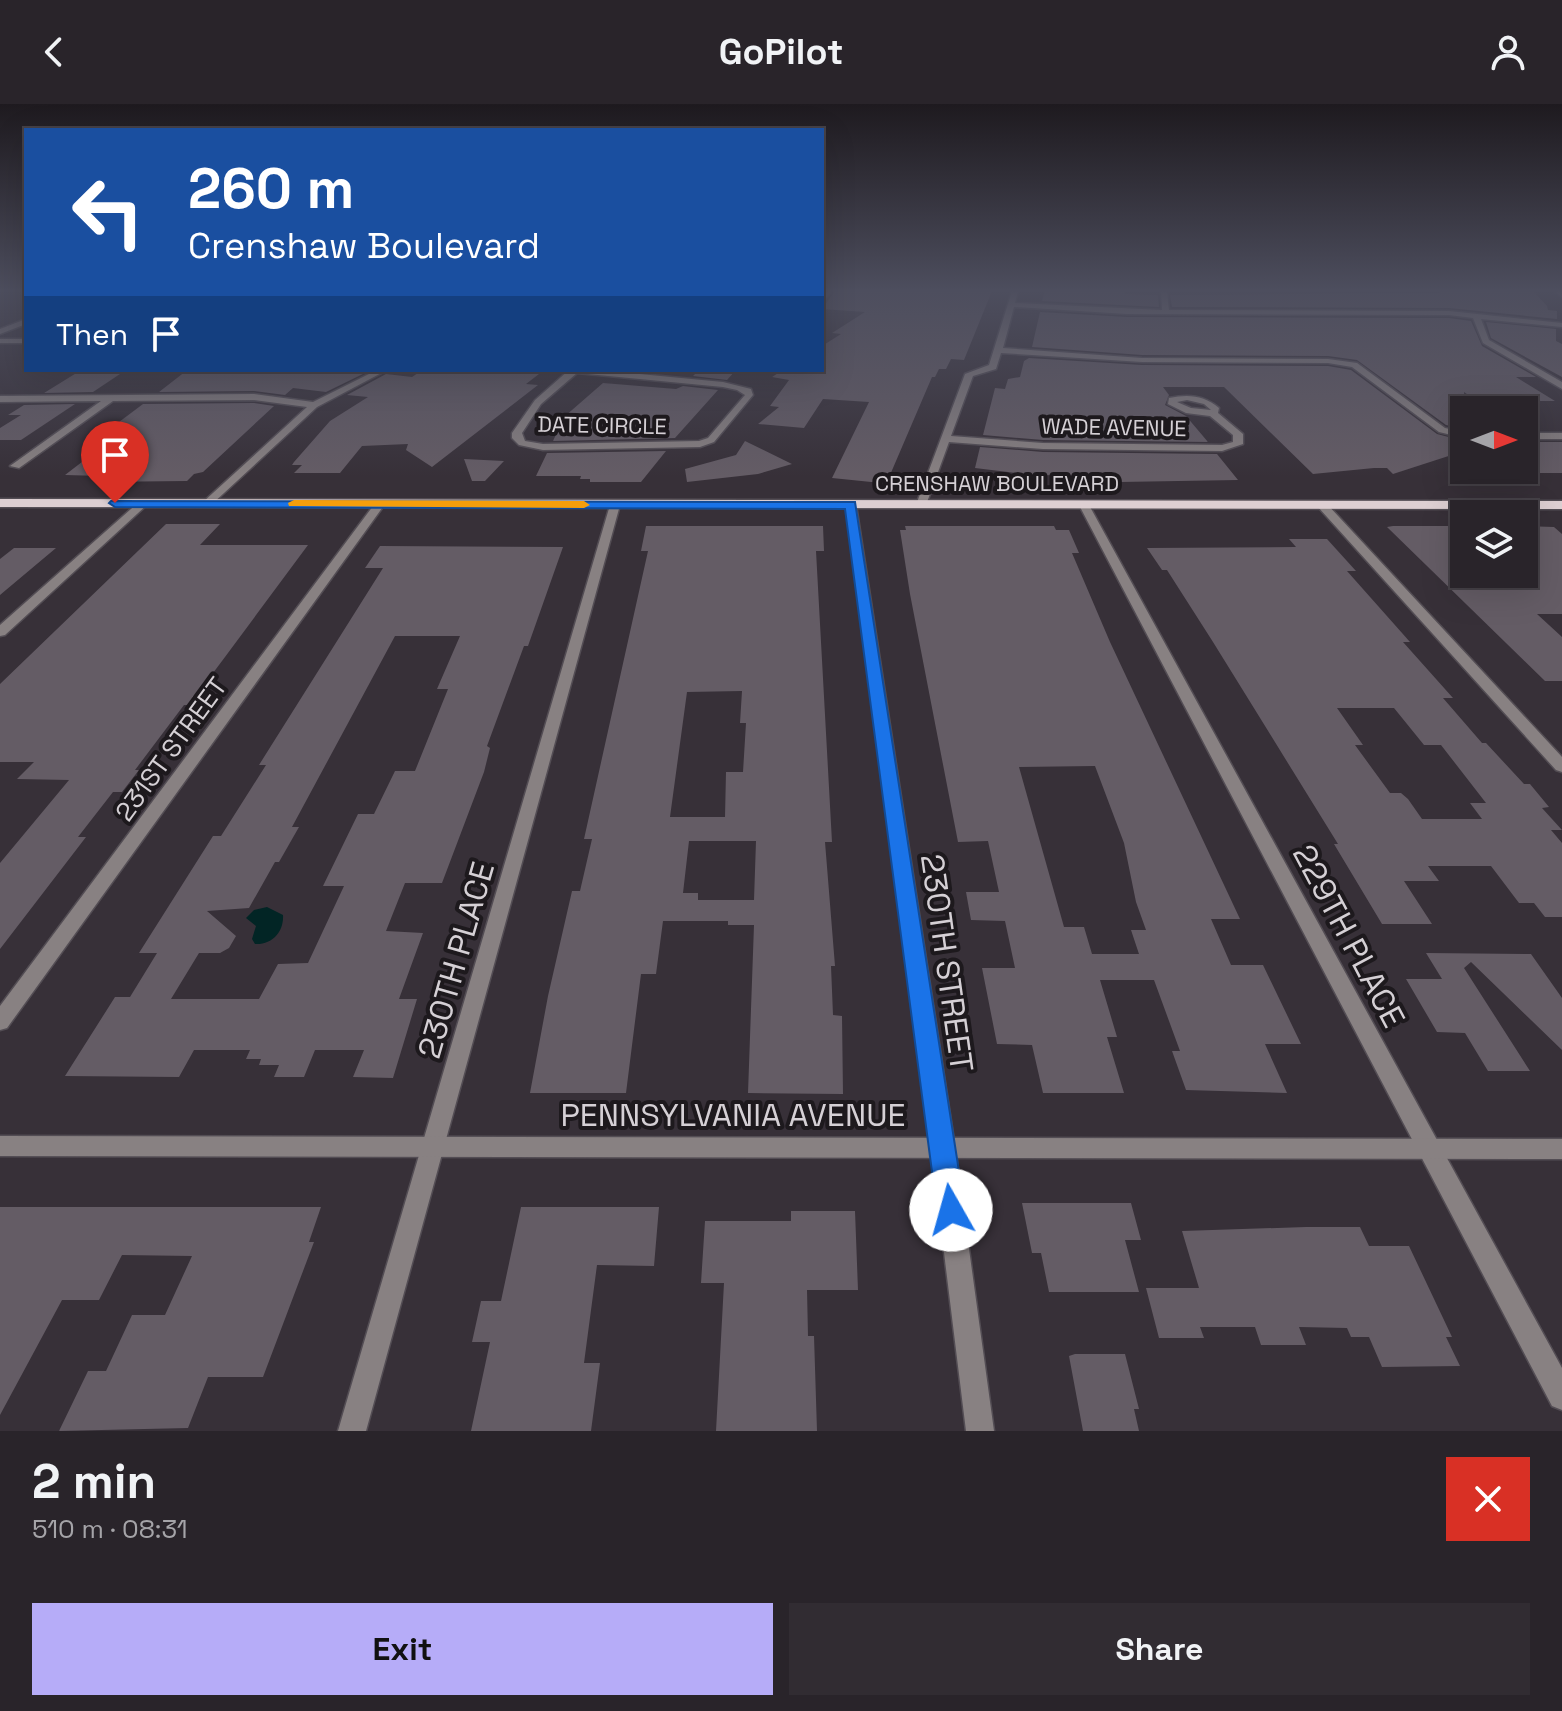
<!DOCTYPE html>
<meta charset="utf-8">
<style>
:root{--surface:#29242a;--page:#312c32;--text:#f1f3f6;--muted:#a5a4a8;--line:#454147;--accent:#b6acf8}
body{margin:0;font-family:"Space Grotesk",sans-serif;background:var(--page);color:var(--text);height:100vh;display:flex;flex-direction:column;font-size:30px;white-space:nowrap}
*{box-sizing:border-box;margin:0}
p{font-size:26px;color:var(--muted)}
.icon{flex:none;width:44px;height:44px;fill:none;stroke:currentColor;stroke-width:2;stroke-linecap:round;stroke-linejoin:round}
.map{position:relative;height:1327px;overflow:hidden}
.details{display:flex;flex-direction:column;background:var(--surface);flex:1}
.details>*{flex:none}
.banner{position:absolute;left:24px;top:24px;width:800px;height:244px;border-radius:0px;box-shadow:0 8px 32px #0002,0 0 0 2px var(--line);background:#1a4fa0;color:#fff;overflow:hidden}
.needle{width:52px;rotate:90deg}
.fabs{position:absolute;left:1450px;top:292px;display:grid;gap:16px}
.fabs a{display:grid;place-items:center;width:88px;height:88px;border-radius:0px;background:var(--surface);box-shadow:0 8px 32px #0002,0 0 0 2px var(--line);font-size:40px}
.pin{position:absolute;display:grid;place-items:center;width:68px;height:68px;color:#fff;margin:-82px -34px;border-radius:50% 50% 50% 0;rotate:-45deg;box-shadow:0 0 8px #0007}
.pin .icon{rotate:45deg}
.me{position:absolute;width:88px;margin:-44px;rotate:353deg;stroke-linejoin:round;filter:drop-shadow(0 0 6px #0008)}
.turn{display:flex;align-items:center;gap:28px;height:168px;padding:0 32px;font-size:36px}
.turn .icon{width:104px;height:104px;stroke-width:2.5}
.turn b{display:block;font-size:56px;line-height:68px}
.then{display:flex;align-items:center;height:76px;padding:0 32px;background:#0003;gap:16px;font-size:30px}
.round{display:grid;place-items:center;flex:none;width:84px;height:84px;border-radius:0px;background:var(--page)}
.head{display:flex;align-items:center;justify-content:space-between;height:136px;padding:0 32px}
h1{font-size:48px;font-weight:600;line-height:60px}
.primary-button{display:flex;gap:16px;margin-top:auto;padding:16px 32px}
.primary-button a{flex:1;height:92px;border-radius:0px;background:var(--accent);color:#111;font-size:32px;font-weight:600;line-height:92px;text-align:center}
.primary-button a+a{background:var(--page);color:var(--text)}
header{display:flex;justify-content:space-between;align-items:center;height:104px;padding:0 32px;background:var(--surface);font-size:36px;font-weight:600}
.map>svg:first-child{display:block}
.water{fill:#022525}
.building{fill:#645c65;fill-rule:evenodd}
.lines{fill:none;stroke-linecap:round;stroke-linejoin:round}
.minor-casing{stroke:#534d54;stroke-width:3}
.tertiary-casing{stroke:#534d54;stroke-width:3}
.primary-casing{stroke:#534d54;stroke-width:3}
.minor{fill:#888182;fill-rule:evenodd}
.tertiary{fill:#888182;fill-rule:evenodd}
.primary{fill:#ddcfd2;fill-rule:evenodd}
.route{fill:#1a73e8;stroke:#114b97;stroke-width:2}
.slow{fill:#f59e0b}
.labels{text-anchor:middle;stroke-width:8;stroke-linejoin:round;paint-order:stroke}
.far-street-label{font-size:22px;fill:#d5d0d5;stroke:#1d191d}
.street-label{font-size:26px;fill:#d5d0d5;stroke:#1d191d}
.near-street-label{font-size:32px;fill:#d5d0d5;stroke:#1d191d}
</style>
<header><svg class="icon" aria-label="back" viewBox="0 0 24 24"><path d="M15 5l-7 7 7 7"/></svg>GoPilot<svg class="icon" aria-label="person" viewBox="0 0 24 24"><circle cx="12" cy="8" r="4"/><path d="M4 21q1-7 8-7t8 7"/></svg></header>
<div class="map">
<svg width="1562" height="1327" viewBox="0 0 1562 1327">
<rect width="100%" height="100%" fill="#373038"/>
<!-- water -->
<path class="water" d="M267,803L283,811C284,827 273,841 255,840L252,835L256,822L246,814L254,806Z"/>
<!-- building -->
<path class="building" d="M835,187H992L964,256L951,255L946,265H939L935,273H932L890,371H886L881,379L832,374L869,298L823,295L804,324L758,320L779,303L770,302L789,276L772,273L783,266H822V242L841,230L832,229L865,208L822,205Z
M1045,187H1124L1125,190L1158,191L1159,203L1042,197Z
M1438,187L1534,188L1547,202L1548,206L1557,207V215L1449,204L1172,203L1170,191L1441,189Z
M1040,208L1127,213L1449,214L1471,217L1482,242L1536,273H1516L1555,297H1477L1464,288V325L1446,321L1357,256L1328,252L1142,251L1032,243Z
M1486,218L1556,225V237L1562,240V273L1491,234Z
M1029,254L1142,261L1328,262L1351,266L1437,330L1464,337V347L1393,370L1387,364H1374L1313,370L1224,283H1163L1169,291L1165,301L1186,312L1208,338L1043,336L983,331L995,284L1005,285L1008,275L1020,273L1024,257Z
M350,266L367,268L326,288L293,284L285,291L254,287L159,288L186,267Z
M486,266L539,270L526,280L538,281L432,363L406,346L408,340L362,342L340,369H294L302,361H292L294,358L330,317L368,293L347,291L386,270L412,273L421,267Z
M699,266H736L727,276L693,272Z
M78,268H123L93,288L44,289Z
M603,279L676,285L683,282L718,286L675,334L553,337L564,313Z
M254,299L274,302L203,368L194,370L187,377L94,378L102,372L65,371L91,351H83L119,324H111L143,300Z
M75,300L21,336H0V324L21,311H8L24,301Z
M745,337L792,360L758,370L687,378L685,365L736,351Z
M1524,338H1562V369H1524Z
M980,343L1043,348L1217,350L1238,376L1120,378L1117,372L1032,371L975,364Z
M666,347L641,378H590V375H580L581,372H536L547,349Z
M464,355L504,357L485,377H472Z
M166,420H220L200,441H308L225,553L189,601H184L135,666H139L122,688H113L78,733H86L0,845V759L69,676L17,675L34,658H0V580Z
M646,422H823L824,447H816L832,738H825L835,862H831L833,911L842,912L843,990L748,989L754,821H728V817H663L656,870H641L626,989H530L548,892L572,787H580L592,735H584L648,447H641ZM742,587L740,619H746L743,668H726L725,713H670L687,588ZM689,737H756L754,796H698V789H683Z
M905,422H1054L1056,426H1069L1079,449H1072L1110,538L1240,815H1211L1231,861H1263L1301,940H1265L1287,989L1186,986L1172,947H1180L1154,876H1100L1117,933H1107L1124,989H1043L1032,941L997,940L982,864H1015L1005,817L971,816L966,788H999L988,737L958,738L910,490L900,426H906ZM1095,662L1124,739L1136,798L1146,826H1131L1139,850H1092L1084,823H1064L1019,663Z
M1393,422H1464V470H1524V422L1554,423L1562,430V510H1537L1562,533V577H1545L1387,423Z
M1289,435H1327L1356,467H1347L1410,538H1403L1453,594H1443L1482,639H1486L1524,680H1530L1549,703L1542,704L1562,726H1551L1562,739V813H1545L1534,799H1519L1491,762H1428L1439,777H1404L1432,820H1382L1334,740H1338L1213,538L1167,466H1162L1147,444L1296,443ZM1337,604H1394L1424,641H1441L1486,699H1470L1482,715H1422L1408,695L1401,689H1390L1355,641H1363Z
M380,442L563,443L528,542H524L487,642L490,644L484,668L442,779H405L386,827L423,829L399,895H417L393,974L353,973L364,946H315L304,973H274L279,961H259L261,955H246L250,946H194L179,973L65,972L115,893H130L157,849H139L213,732H221L266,661H259L383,464H365ZM395,532H460L437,585H448L415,667H395L374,710H358L323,782H344L308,859L278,860L259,895H171L199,849H220L229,844L236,832L207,807L249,804L275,758H279L299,723H292Z
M14,444H56L0,491V455Z
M1426,849L1531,850L1562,894V946L1471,858L1464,864L1530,967H1488L1465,929L1437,928L1406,875H1442Z
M1022,1099H1131L1141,1136H1125L1139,1188H1049L1041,1149H1032Z
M0,1103H321L309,1138H314L263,1273H208L188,1324L59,1327L88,1267H106L132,1211H165L192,1152L122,1151L99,1196H62L0,1311Z
M521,1103H659L654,1162L597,1161L584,1259H600L591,1327H471L490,1238H472L481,1197H501Z
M791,1107H855L858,1186H807L808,1232H814L817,1327H716L724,1179H701L705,1117H791Z
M1306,1123H1360L1369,1142H1409L1452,1233H1446L1460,1262L1382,1263L1369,1233H1351L1347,1224L1299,1223L1306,1241H1261L1255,1223H1200L1204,1234H1159L1146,1184H1199L1182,1127Z
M1075,1250H1125L1139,1305H1134L1139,1327H1083L1069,1252Z"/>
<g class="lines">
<defs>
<path id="minor" d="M825,187H832L822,198Z
M1012,187H1018L1015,199L1162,206L1161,187H1167L1169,206L1449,207L1562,219V223L1481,215L1489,236L1562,278V285L1483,239L1473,214L1449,211L1127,210L1014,203L1003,244L1142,254L1328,255L1357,259L1445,324L1464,328V334L1439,328L1352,263L1328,259L1142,258L1001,249L996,265L973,272L951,332L1043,339L1222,341L1233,338V331L1210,312L1186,309L1168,300L1169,294C1188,290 1204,291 1219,304L1218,309L1243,330V340L1222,347L1043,345L949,338L926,401L917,403L916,401L965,270L989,261ZM1187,296L1204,300L1211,306L1191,304L1177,298Z
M1554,187H1561L1562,193Z
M26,215V220L0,230V225Z
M0,235H26V239H0Z
M377,266H387L317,303L211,401L202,399L307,303L254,296L113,297L19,364L10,362L101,297L0,298V292L254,290L313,298Z
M569,266H598L723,278L751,285L753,291L714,338L700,343L543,346L519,341L512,334V329L535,296ZM577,269L723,283L737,286L745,291L708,334L699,337L543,340L525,337L522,329L541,300Z
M1524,329H1562V335H1524Z
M140,397L149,399L5,531L0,532V521Z
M376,398L385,400L7,924L0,926V902Z
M615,398L620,401L366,1327H338L610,401Z
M851,398L856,401L955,1043L994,1327H966L931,1043L846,401Z
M1084,398L1089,401L1562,1264V1306L1552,1302L1079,401Z
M1322,398L1326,399L1562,653V668L1556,666L1318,403V399Z"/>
<path id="tertiary" d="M0,1032L1562,1035V1055L0,1052Z"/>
<path id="primary" d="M0,395L1562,397V405L0,403Z"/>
</defs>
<!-- minor casing -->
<use href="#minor" class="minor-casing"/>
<!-- tertiary casing -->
<use href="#tertiary" class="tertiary-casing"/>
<!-- primary casing -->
<use href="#primary" class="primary-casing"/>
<!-- minor -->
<use href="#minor" class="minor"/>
<!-- tertiary -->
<use href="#tertiary" class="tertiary"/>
<!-- primary -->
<use href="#primary" class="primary"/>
</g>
<!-- sky -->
<linearGradient id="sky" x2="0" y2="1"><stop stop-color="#1e1a1f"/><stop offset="0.5" stop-color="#4d4e5e"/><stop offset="1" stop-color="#4d4e5e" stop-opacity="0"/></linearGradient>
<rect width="1562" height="373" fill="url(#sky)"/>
<!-- route -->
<path class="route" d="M111,397L855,398L965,1106L961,1115L951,1119L942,1115L937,1106L845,405L115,403L109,399Z"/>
<!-- slow -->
<path class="slow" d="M294,396L584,397L590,401L584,404L289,402L288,399Z"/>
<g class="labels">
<!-- far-street labels -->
<g class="far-street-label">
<text transform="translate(602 321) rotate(1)" y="8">DATE CIRCLE</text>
<text transform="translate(1114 323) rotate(1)" y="8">WADE AVENUE</text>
<text x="997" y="387">CRENSHAW BOULEVARD</text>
</g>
<!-- street labels -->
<g class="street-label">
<text transform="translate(171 645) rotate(-54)" y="9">231ST STREET</text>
</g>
<!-- near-street labels -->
<g class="near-street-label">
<text transform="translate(1349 832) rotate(62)" y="11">229TH PLACE</text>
<text transform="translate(456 856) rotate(-74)" y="11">230TH PLACE</text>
<text transform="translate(947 859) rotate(82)" y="11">230TH STREET</text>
<text x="733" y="1022">PENNSYLVANIA AVENUE</text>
</g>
</g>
</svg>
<div class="fabs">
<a><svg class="needle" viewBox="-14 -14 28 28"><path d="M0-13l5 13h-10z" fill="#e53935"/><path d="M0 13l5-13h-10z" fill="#a5a4a8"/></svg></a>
<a><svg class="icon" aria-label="layers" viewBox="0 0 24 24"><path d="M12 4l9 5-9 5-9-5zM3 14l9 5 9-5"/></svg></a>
</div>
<div class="pin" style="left:115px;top:399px;background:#d93025"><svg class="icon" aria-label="arrive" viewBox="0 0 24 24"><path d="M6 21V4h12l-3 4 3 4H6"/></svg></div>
<svg class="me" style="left:951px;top:1106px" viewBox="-20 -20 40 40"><circle r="19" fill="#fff"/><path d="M0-13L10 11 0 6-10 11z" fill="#1a73e8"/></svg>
<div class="banner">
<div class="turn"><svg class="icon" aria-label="left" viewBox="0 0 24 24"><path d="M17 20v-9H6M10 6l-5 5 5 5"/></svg><div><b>260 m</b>Crenshaw Boulevard</div></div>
<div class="then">Then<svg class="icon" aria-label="arrive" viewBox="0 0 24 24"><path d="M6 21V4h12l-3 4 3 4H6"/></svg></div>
</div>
</div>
<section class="details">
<div class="head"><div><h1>2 min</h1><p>510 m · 08:31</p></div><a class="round" style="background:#d93025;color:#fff"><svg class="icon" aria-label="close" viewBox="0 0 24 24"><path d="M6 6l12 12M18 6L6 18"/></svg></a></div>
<div class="primary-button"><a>Exit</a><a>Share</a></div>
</section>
